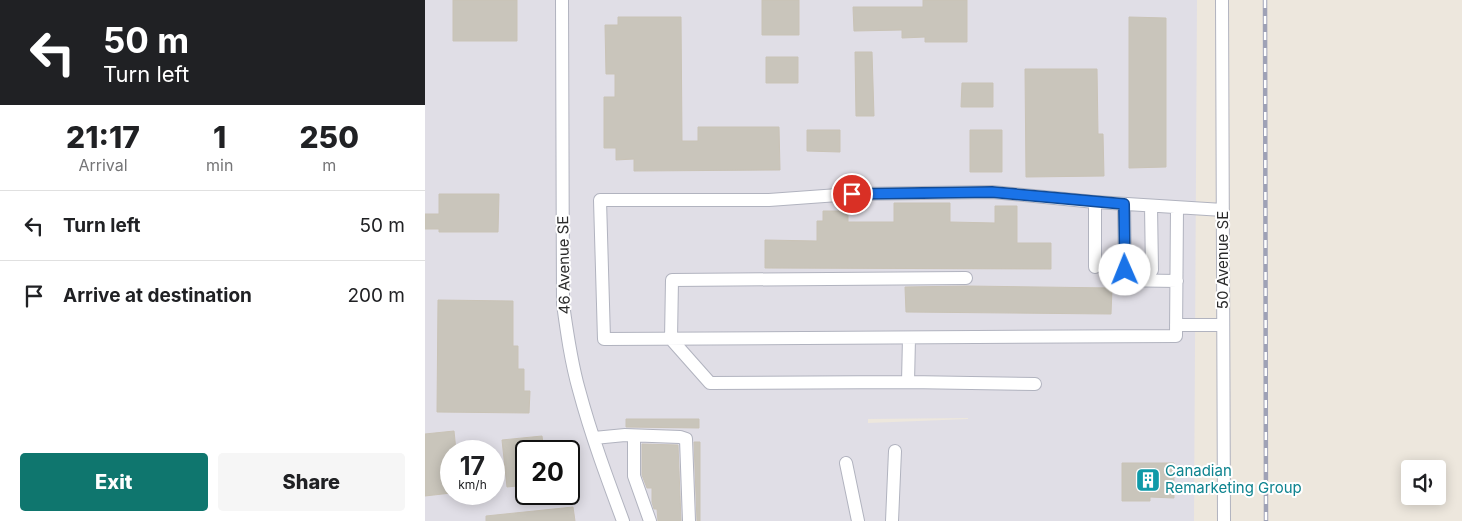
<!DOCTYPE html>
<style>
:root{--surface:#fff;--page:#f6f6f6;--text:#202124;--muted:#757577;--line:#e0e0e0;--accent:#0f766e}
body{margin:0;font-family:Inter,sans-serif;background:var(--page);color:var(--text);height:100vh;display:flex;flex-direction:column;font-size:19px;white-space:nowrap}
*{box-sizing:border-box;margin:0}
p{font-size:16px;color:var(--muted)}
.icon{flex:none;width:28px;height:28px;fill:none;stroke:currentColor;stroke-width:2;stroke-linecap:round;stroke-linejoin:round}
.map{position:relative;flex:1;overflow:hidden}
.drawer{display:flex;flex-direction:column;background:var(--surface);width:425px}
.drawer>*{flex:none}
.guide{background:#202124;color:#fff;overflow:hidden}
.buttons{position:absolute;left:976px;top:460px;display:grid;gap:10px}
.buttons a{display:grid;place-items:center;width:45px;height:45px;border-radius:5px;background:var(--surface);box-shadow:0 2px 12px #0003;font-size:25px}
.speed{position:absolute;left:15px;top:440px;display:flex;gap:10px;font-size:25px;font-weight:700;text-align:center}
.speed>*{display:grid;place-content:center;width:65px;height:65px;border-radius:50%;background:var(--surface);box-shadow:0 2px 12px #0003;line-height:1}
.speed small{font-size:12px;font-weight:400}
.speed .limit{border:2px solid #111;border-radius:8px;background:#fff;color:#111}
.pin{position:absolute;display:grid;place-items:center;width:42px;height:42px;color:#fff;margin:-21px;border:2px solid #fff;border-radius:50%;box-shadow:0 1px 5px #0007}
.me{position:absolute;width:55px;margin:-28px;rotate:359deg;stroke-linejoin:round;filter:drop-shadow(0 0 4px #0008)}
.turn{display:flex;align-items:center;gap:18px;height:105px;padding:0 20px;font-size:22px}
.turn .icon{width:65px;height:65px;stroke-width:2.5}
.turn b{display:block;font-size:35px;line-height:42px}
.eta{display:flex;justify-content:space-evenly;align-items:center;height:85px;text-align:center}
.eta b{font-size:30px;font-weight:800;line-height:35px}
.action{display:flex;gap:10px;margin-top:auto;padding:10px 20px}
.action a{flex:1;height:58px;border-radius:5px;background:var(--accent);color:#fff;font-size:20px;font-weight:800;line-height:58px;text-align:center}
.action a+a{background:var(--page);color:var(--text)}
ul{padding:0;list-style:none}
li{display:flex;align-items:center;gap:15px;height:70px;padding:0 20px;border-top:1px solid var(--line)}
li div{flex:1}
li b{display:block;font-size:19px}
li em{font-style:normal}
main{display:flex;flex:1;min-height:0}
.map>svg:first-child{display:block}
.industrial{fill:#e0dee6;fill-rule:evenodd}
.building{fill:#c9c5bb;stroke:#c9c3b6}
.lines{fill:none;stroke-linecap:round;stroke-linejoin:round}
.minor-casing{stroke:#b1b3bf;stroke-width:14}
.minor{stroke:#fff;stroke-width:12}
.rail-casing{stroke:#9fa2b6;stroke-width:4.5}
.rail{stroke:#fff;stroke-width:2.5;stroke-dasharray:8;stroke-linecap:butt}
.route-casing{stroke:#114b97;stroke-width:12}
.route{stroke:#1a73e8;stroke-width:9}
.labels{text-anchor:middle;stroke-width:4;stroke-linejoin:round;paint-order:stroke}
.street-label{font-size:15px;fill:#2b2b2b;stroke:#fff}
.culture-label{font-size:15px;fill:#0d838f;stroke:#fff;text-anchor:start}
</style>
<main>
<section class="drawer">
<div class="guide">
<div class="turn"><svg class="icon" aria-label="left" viewBox="0 0 24 24"><path d="M17 20v-9H6M10 6l-5 5 5 5"/></svg><div><b>50 m</b>Turn left</div></div>
</div>
<div class="eta">
<div><b>21:17</b><p>Arrival</p></div>
<div><b>1</b><p>min</p></div>
<div><b>250</b><p>m</p></div>
</div>
<ul>
<li><svg class="icon" aria-label="left" viewBox="0 0 24 24"><path d="M17 20v-9H6M10 6l-5 5 5 5"/></svg><div><b>Turn left</b></div><em>50 m</em></li>
<li><svg class="icon" aria-label="arrive" viewBox="0 0 24 24"><path d="M6 21V4h12l-3 4 3 4H6"/></svg><div><b>Arrive at destination</b></div><em>200 m</em></li>
</ul>
<div class="action"><a>Exit</a><a>Share</a></div>
</section>
<div class="map">
<svg width="1037" height="521" viewBox="0 0 1037 521">
<rect width="100%" height="100%" fill="#ede7dd"/>
<!-- industrial -->
<path class="industrial" d="M0,0H772L769,521H0ZM543,418V419L443,423V419ZM26,451H69V494H26ZM101,451H144V494H101Z"/>
<!-- building -->
<path class="building" d="M28,0H92V41H28Z
M337,0H374V35H337Z
M498,0H542V42H500V37L477,38V30L429,31L428,7H498Z
M193,17H256L257,141H273V127H354L355,170L209,171V159L191,160V148H179V97H190V74H181L180,25H193Z
M704,17L741,18V167L704,168Z
M430,52H447L449,116H431Z
M341,57H373V83H341Z
M600,69H672L673,134H678L679,176L601,177Z
M537,83H568V107H536Z
M382,130H415V152L382,151Z
M545,130H577V172H545Z
M14,194H74L73,232H14V229H0V214H14Z
M469,203H525V222L570,223V206H592V243H626V269L340,268V240L392,241V221H398V211H423V222H469Z
M542,286L687,288L686,314L481,312L480,287Z
M13,300L88,301V346H93V369H99V391H105L104,413L12,412Z
M201,419H274V428L201,427Z
M29,431L31,451H26V493L0,496V434Z
M117,436L119,451H101V485L82,487L77,440Z
M269,442H275V521H272Z
M217,444L253,445L256,521H233L232,509H229L227,502V488H222L217,475Z
M697,463H749V498L725,497V501H697Z
M148,507L150,521H61V516Z"/>
<g class="lines">
<defs>
<path id="minor" d="M137,0L138,304C142,333 146,362 154,390C166,435 182,478 198,521
M797,0L799,521
M670,202V267
M699,204L700,270
M726,206L727,270
M752,208L751,336L179,339L175,200H344L427,194L567,192L670,202L798,210
M686,280L752,281
M751,325H798
M484,338L483,382L285,383L246,339L247,280L541,278
M483,382L610,384
M209,436V476L225,521
M169,438L200,435L255,437L261,439L264,521
M421,463L433,521
M467,521L470,451"/>
</defs>
<!-- minor casing -->
<use href="#minor" class="minor-casing"/>
<!-- minor -->
<use href="#minor" class="minor"/>
<defs>
<path id="rail" d="M840,0L841,521"/>
</defs>
<!-- rail casing -->
<use href="#rail" class="rail-casing"/>
<!-- rail -->
<use href="#rail" class="rail"/>
</g>
<g class="lines">
<defs>
<path id="route" d="M427,194L567,192L699,204L700,270"/>
</defs>
<!-- route casing -->
<use href="#route" class="route-casing"/>
<!-- route -->
<use href="#route" class="route"/>
</g>
<!-- icons -->
<defs>
<symbol id="building-square" viewBox="-11 -11 22 22"><rect x="-9" y="-9" width="18" height="18" rx="4" fill="#0f9aa8" stroke="#fff"/><path d="M-4-6H4V6H1V3H-1V6H-4ZM-2.5-4.3h1.7v1.8h-1.7ZM.8-4.3h1.7v1.8H.8ZM-2.5-1h1.7V.8h-1.7ZM.8-1h1.7V.8H.8Z" fill="#fff"/></symbol>
</defs>
<g fill-rule="evenodd">
<use href="#building-square" x="709" y="466" width="28" height="28"/>
</g>
<g class="labels">
<!-- street labels -->
<g class="street-label">
<text transform="translate(798 260) rotate(-90)" y="5">50 Avenue SE</text>
<text transform="translate(139 265) rotate(-91)" y="5">46 Avenue SE</text>
</g>
<!-- culture labels -->
<g class="culture-label">
<text x="740" y="476">Canadian<tspan x="740" dy="17">Remarketing Group</tspan></text>
</g>
</g>
</svg>
<div class="buttons">
<a><svg class="icon" aria-label="sound" viewBox="0 0 24 24"><path d="M4 9h4l5-4v14l-5-4H4zM17 9q2 3 0 6"/></svg></a>
</div>
<div class="speed"><div>17<small>km/h</small></div><div class="limit">20</div></div>
<div class="pin" style="left:427px;top:194px;background:#d93025"><svg class="icon" aria-label="arrive" viewBox="0 0 24 24"><path d="M6 21V4h12l-3 4 3 4H6"/></svg></div>
<svg class="me" style="left:700px;top:270px" viewBox="-20 -20 40 40"><circle r="19" fill="#fff"/><path d="M0-13L10 11 0 6-10 11z" fill="#1a73e8"/></svg>
</div>
</main>
